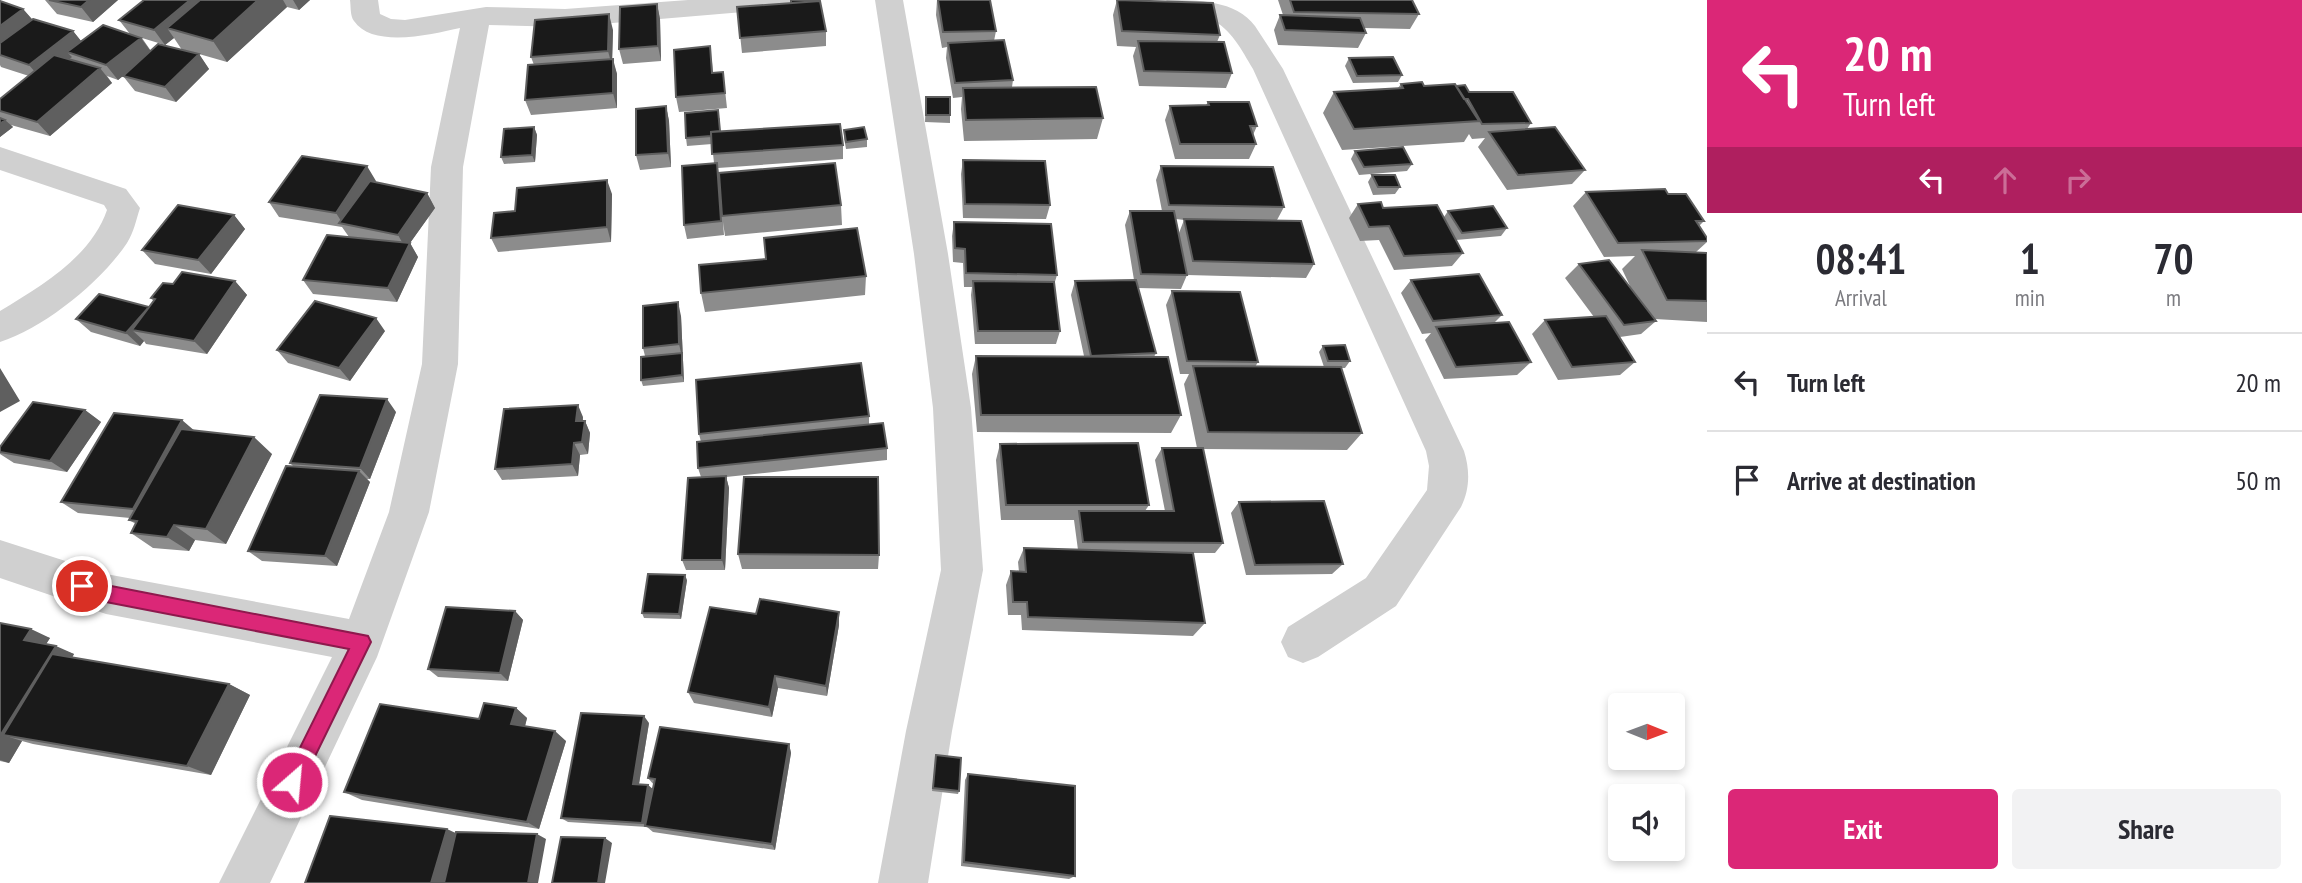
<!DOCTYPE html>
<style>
:root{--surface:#fff;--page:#f2f2f3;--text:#2b2b33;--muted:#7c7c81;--line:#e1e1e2;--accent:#db2777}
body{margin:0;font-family:"PT Sans Narrow",sans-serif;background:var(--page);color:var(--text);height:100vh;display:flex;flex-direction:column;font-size:26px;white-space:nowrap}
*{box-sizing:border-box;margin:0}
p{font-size:23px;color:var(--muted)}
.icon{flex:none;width:38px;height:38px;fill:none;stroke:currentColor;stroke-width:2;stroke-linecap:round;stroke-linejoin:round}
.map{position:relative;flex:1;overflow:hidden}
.side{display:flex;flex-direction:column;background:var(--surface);width:595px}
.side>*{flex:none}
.banner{background:#db2777;color:#fff;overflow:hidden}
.needle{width:46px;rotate:91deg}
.fabs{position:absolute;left:1608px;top:693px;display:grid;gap:14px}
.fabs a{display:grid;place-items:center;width:77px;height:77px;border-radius:7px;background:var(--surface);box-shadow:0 4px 10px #0003;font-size:35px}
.pin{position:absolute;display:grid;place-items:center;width:60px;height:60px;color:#fff;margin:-30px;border:4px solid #fff;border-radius:50%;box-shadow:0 2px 7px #0007}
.me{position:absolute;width:77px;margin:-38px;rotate:27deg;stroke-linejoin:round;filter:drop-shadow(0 0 5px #0008)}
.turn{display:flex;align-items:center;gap:24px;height:147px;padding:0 21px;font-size:32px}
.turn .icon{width:91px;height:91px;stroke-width:2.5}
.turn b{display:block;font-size:49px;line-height:60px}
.lanes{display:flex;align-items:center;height:66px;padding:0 21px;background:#0003;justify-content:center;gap:35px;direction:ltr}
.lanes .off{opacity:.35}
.eta{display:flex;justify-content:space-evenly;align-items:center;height:119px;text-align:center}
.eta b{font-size:42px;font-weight:700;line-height:49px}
.primary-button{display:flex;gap:14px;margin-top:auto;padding:14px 21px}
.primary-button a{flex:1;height:80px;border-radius:7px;background:var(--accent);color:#fff;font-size:28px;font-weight:700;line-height:80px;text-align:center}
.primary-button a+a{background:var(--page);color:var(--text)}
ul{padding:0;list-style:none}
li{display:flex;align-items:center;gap:21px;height:98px;padding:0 21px;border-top:2px solid var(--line)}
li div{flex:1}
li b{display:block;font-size:26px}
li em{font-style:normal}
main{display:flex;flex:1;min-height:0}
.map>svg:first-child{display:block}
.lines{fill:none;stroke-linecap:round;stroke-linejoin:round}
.street{fill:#d0d0d0;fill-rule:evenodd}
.wall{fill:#8c8c8c;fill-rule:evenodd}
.shaded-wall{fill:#5f5f5f}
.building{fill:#1a1a1a;stroke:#5f5f5f;stroke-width:2}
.route{fill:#db2777;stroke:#8e194d;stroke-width:2}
</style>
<main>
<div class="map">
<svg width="1707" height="883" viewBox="0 0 1707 883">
<rect width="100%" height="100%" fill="#fff"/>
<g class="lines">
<!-- street -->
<path class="street" d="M350,0H378L380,14L391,19L405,20L486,7L565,9L688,0H792L788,6L778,9L565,27L489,25L463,167L458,364L429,512L377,657L270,883H219L332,657L106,614L0,578V540L106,574L349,619L389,512L422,364L431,167L460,28C433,34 373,49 354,21C350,16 351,7 350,0Z
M875,0H903L948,254L971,408L983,570L952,731L928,883H878L906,731L941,570L933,408L914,254Z
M1166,0C1197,0 1236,0 1255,26L1283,69L1464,451C1470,470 1470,489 1461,507L1396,606L1318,657L1303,663L1288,657L1281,642L1288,627L1366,578L1427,490L1429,466L1426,451L1253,69C1241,49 1232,30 1211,19C1197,12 1175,13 1166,0Z
M0,147L126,189L140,208C136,220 134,232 127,243C101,282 44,328 0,342V311C41,286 91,257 107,210L104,205L0,170Z"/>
</g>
<!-- wall -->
<path class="wall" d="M45,0H118L93,22L57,14Z
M144,0H310L299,10L287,7L227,62L199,54L209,69L176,102L135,91L123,76L125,74L118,80L107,76L112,83L50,136L11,125L13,127L0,137V99L29,76L1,67L0,65V1L23,9L32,19L73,31L81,41L130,34L119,20ZM142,38L165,45L174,38L182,50L151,51Z
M937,0L996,31L994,41L1013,80L1012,87L1103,118L1097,139L964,141L961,109L962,97L953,98L946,58L947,47L942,48L936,15Z
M1117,0L1220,35L1217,42L1232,73L1226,88L1139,86L1133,56L1136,47L1117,46L1113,15Z
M1278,0H1412L1419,14L1410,29L1364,28L1366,33L1358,48L1278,45L1274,30L1280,15H1283Z
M657,4L660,19L661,61L623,64L619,49Z
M737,7L826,31V46L742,53Z
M613,30L612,59L617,74V108L531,115L525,100L534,65L531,57Z
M1349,58L1402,75L1398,82L1353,83L1345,66Z
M712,62L713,73L723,72L727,108L679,112L676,97Z
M1401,84L1424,86H1456L1531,123L1527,129L1585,170L1572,184L1507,190L1478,147L1485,138L1472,139L1469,134L1464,142L1342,150L1323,113L1334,92L1398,88Z
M926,97L950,115V123L925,122Z
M1208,102L1257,126L1253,135L1256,144L1249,159H1175L1165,120L1170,106L1206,105Z
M666,106L669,121L671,167L640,170L636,155Z
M720,118V131L843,145V159L718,168L719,175L841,205L842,225L725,236L723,222L724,235L687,239L684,225L714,163L712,144L687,146L686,138Z
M534,127L537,135L535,162L504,164L501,157Z
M844,130L867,139V147L846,149L844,138Z
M1355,151L1412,164L1407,171L1359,175L1351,159Z
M963,160L1050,205L1046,219L963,218L961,174Z
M1161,166L1284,207L1277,220L1314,264L1306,278L1187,275L1181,289L1138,288L1156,353L1154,357L1181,415L1171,433L977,432L972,374L976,356H1084L1071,295L1075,281L1134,280L1125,225L1130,211H1162L1156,180ZM1176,219L1184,220L1179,233Z
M1372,175L1400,187L1395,194L1373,195L1368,182Z
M376,181L375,182L427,193L435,208L410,243L418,257L397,302L313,294L303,280L349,237L342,227L279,217L269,202Z
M1586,192L1668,194L1704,221L1699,226L1707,238V242L1696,252L1707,253V322L1655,319L1656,321L1641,334L1620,337L1635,362L1620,375L1558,380L1532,334L1545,320L1594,317L1565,278L1579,264L1630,286L1622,269L1635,256L1604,257L1573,206Z
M612,194L611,242L498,252L491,238L515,211Z
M1358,204L1444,217L1448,211L1507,228L1501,236L1456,240L1463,253L1452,266L1394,270L1379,240L1360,241L1349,218Z
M234,215L245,229L211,274L155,264L142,250Z
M954,222L1057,275L1054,285L1060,331L1056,344H975L971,295L972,287H964L963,263L953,262L952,236Z
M866,276L865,295L705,312L701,293Z
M1411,280L1502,315L1494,323L1531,362L1517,375L1444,379L1425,340L1431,333L1422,334L1401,293Z
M235,281L247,295L207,354L146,344L144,341L140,346L91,332L76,319L149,308L154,301L151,298L173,284Z
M1172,291L1258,362L1255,367H1324L1319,352L1323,346L1350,361L1345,368H1341L1362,433L1347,450L1203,449L1223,543L1215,553H1187L1205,623L1193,636L1022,630L1021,615H1008L1006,585L1011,571L1019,572L1018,562L1024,548L1078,550L1074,520H1001L996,460L1000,444L1149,505L1145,511H1165L1155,460L1162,448H1197L1184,384L1189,374H1180L1166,305Z
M681,316L684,382L643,386L641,380L645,356L643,348Z
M385,331L350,381L288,363L277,350Z
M85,410L101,422L67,472L14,463L0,454V447Z
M396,412L370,479H367L370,482L337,566L262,561L248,551L293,466L290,463Z
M869,416V424L887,448V460L726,477L729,488L725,570H686L682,560L701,477L698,468L701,442L699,434Z
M583,417V421H585L590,433L588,454L580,455L578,476L502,480L495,469Z
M194,431L272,454L226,544L195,540L189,551L153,548L131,533L136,524L129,520L130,518L78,513L61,502Z
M1239,502L1343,564L1332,574L1246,575L1231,513Z
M738,554L879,555L878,569H742Z
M687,580L681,619L644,618L642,613Z
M515,611L523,620L508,681L438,677L428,669Z
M756,614L839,625L827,696L778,688L772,717L694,703L688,692Z
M0,623L50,638L46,644L74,654L72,658L229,684L250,695L211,775L33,744L22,741L9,763L0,761Z
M516,708L527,718L525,726L566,741L539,829L362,800L344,792L479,719Z
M649,723L639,784L648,785L653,790L654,785L648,778L789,744L791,753L775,850L653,832L647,827L568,822L561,818Z
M936,755L959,791L958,794L932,791Z
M968,774L1075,876L1069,879L961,866L965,780Z"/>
<!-- shaded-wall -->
<path class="shaded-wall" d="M89,0H118L93,22L81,7Z
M190,0H217L167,28L174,38L165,45L154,30Z
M258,0H283L287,7L227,62L213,41Z
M293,0H310L299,10Z
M657,4L660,19L661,61L658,46Z
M23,9L36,24L0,46V26Z
M609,14L613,30L612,66L608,51Z
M73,31L85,46L67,52L72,57L42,80L29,65Z
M141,38L152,53L118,80L106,65Z
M199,54L209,69L176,102L165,87Z
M613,59L617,74V108L613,93Z
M100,68L112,83L50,136L37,122Z
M666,106L669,121L671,167L668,153Z
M5,120L13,127L0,137V124Z
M534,127L537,135L535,162L532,155Z
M367,166L376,181L347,224H343L336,213Z
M607,180L612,194L611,242L607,227Z
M427,193L435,208L410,243L418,257L397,302L388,288L406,249L398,235Z
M234,215L245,229L211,274L198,260Z
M235,281L247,295L207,354L194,341Z
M678,302L681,316L684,382L682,375V357L679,344Z
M149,307L162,320L132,330L144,341L140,346L126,333Z
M376,318L385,331L350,381L339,368Z
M0,368L20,401L0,412Z
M387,399L396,412L370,479L360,468Z
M578,405L583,417L581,433L576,421Z
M85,410L101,422L67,472L50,461Z
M182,420L196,432L149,520L133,509Z
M585,421L590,433L588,454L582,442Z
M254,437L272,454L226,544L206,529Z
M574,443L580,455L578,476L572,464Z
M359,471L370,482L337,566L325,556Z
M726,476L729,488L725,570L722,560Z
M174,525L195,540L189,551L167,537Z
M685,575L687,580L681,619L679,614Z
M515,611L523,620L508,681L500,673Z
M839,612V625L827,696L826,686Z
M31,629L50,638L43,649L24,640Z
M56,646L74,654L24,738L3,735L22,741L9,763L0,760V736Z
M775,676L778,688L772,717L769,707Z
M229,684L250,695L211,775L187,766Z
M516,708L527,718L523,734L511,724Z
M644,716L649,723L638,790L633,784Z
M555,731L566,741L539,829L527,822Z
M789,744L791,753L775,850L772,844Z
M648,785L654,790L648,827L642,823Z
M447,829L462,836L448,883H431Z
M537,834L546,839L538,883H528Z
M605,838L612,843L605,883H598Z"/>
<!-- building -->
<path class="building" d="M49,0H89L81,7Z
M144,0H190L154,30L119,20Z
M200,0H258L213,41L167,28Z
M791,0H818V1L791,3Z
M938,0H990L996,31L943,32Z
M1117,0L1213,3L1220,35L1122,31Z
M1290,0H1412L1419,14L1294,12Z
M0,1L23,9L0,26Z
M820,1L826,31L740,38L737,7Z
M657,4L658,46L619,49L620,7Z
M609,14L608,51L531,57L535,20Z
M1280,15L1360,18L1366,33L1285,30Z
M33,19L73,31L29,65L0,55V43Z
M103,25L141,38L106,65L67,52Z
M1004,40L1013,80L955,83L948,43Z
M1138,41L1224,42L1232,73L1144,71Z
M158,44L199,54L165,87L123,76Z
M710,46L712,73L723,72L725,93L676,97L674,50Z
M54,55L100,68L37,122L0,111V99Z
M1393,57L1402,75L1357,76L1349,58Z
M613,59V93L525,100L528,65Z
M1422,82L1424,86L1455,84L1479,121L1354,129L1334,92L1403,88L1401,84Z
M1465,85L1469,92H1513L1531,123L1482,124L1468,99H1464L1456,86Z
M1096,87L1103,118L966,120L963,88Z
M926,97H950V115H926Z
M1208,102H1249L1257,126H1250L1256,144H1180L1170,106L1209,105Z
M666,106L668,153L636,155V109Z
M718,110L720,131L711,132V136L686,138L685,113Z
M0,118L5,120L0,124Z
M840,124L843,145L712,154L711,132Z
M534,127L532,155L501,157L504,129Z
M864,127L867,139L846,142L844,130Z
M1555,127L1585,170L1518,175L1489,132Z
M1403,147L1412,164L1364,167L1355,151Z
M302,156L367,166L336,213L269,202Z
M963,160L1045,161L1050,205L965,204Z
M717,163L721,221L684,225L682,166Z
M835,163L841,205L722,216L719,173Z
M1161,166L1273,167L1284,207L1169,205Z
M1372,175H1395L1400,187H1378Z
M607,180V227L491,238L494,213L515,211L517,188Z
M370,181L427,193L398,235L339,223Z
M1665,189L1668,194H1686L1704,221H1696L1707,238V241L1618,243L1586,192Z
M1381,202L1383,208L1437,205L1463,253L1404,256L1389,226L1369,227L1358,204Z
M178,205L234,215L198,260L142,250Z
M1493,206L1507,228L1462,233L1448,211Z
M1130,211H1174L1187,275L1141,274Z
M1184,219L1301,221L1314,264L1193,261Z
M954,222L1051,224L1057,275L966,273L965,249L955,248Z
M857,228L866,276L701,293L699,265L766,259L764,238Z
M327,235L410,243L388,288L303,280Z
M1642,250L1707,253V301L1667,300Z
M1609,260L1656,321L1624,325L1579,264Z
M182,272L235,281L194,341L132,330L155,299L151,298L163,283L173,284Z
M1479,274L1502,315L1433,321L1411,280Z
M1136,280L1156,353L1091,356L1075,281Z
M973,281L1054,282L1060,331H978Z
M1172,291L1240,292L1258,362L1187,361Z
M99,294L149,307L126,333L76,319Z
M315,301L376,318L339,368L277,350Z
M678,302L679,344L643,348V306Z
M1606,316L1635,362L1572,367L1545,320Z
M1509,322L1531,362L1456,367L1436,327Z
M1345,345L1350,361H1328L1323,346Z
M682,353V375L641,380V357Z
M976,356L1168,357L1181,415H981Z
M861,363L869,416L699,434L696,380Z
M1193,366L1341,367L1362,433L1208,432Z
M320,395L387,399L360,468L290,463Z
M33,402L85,410L50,461L0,452V447Z
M578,405L576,421H585L582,442L574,443L572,464L495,469L504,409Z
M114,413L182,420L133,509L61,502Z
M883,423L887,448L698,468L697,442Z
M181,429L254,437L206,529L174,525L167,537L131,533L137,521L129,520Z
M1138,443L1149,505H1006L1000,444Z
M1162,448H1203L1223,543L1083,542L1079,511H1174Z
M286,466L359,471L325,556L248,551Z
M726,476L722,560H682L688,478Z
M744,477H878L879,555L738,554Z
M1324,501L1343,564L1255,565L1239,502Z
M1024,548L1193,553L1205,623L1028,617L1027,602H1013L1011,571L1026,572Z
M648,574L685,575L679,614L642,613Z
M760,599L839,612L826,686L775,676L769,707L688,692L710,607L756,614Z
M446,607L515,611L500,673L428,669Z
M0,623L31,629L24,640L56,646L0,736Z
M52,654L229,684L187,766L3,735Z
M484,703L516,708L511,724L555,731L527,822L344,792L380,704L479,719Z
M581,713L644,716L633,784L648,785L642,823L561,818Z
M660,727L789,744L772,844L645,826L655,779L648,778Z
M936,755L961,758L959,791L933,788Z
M968,774L1075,786V876L964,862Z
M330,816L447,829L431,883H305Z
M456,832L537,834L528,883H444Z
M561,837L605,838L598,883H552Z"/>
<!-- route -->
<path class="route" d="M82,578L106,585L368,636L371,642L368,648L299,789L292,791L285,789L283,782L349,649L106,602L76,592L74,586L76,580Z"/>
</svg>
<div class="fabs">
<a><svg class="needle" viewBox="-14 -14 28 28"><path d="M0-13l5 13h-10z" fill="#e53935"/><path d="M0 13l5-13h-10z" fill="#7c7c81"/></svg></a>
<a><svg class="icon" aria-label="sound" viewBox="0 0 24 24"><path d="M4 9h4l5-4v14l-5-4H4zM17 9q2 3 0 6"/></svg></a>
</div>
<div class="pin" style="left:82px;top:586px;background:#d93025"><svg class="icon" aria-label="arrive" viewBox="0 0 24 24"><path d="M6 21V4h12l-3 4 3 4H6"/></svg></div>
<svg class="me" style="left:292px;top:782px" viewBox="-20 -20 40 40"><circle r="17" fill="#db2777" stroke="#fff" stroke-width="3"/><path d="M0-11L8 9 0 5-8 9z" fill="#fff"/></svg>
</div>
<section class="side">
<div class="banner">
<div class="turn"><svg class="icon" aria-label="left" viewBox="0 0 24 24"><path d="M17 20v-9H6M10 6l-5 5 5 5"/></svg><div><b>20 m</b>Turn left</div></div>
<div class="lanes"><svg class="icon" aria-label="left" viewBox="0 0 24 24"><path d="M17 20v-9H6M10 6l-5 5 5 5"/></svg><svg class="icon off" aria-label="ahead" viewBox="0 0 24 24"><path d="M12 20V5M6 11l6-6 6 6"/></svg><svg class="icon off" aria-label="right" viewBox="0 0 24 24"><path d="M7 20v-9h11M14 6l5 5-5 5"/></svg></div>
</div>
<div class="eta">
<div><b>08:41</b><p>Arrival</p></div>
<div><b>1</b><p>min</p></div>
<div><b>70</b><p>m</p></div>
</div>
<ul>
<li><svg class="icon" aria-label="left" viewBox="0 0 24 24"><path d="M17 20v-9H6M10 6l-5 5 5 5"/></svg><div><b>Turn left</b></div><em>20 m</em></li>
<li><svg class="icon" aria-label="arrive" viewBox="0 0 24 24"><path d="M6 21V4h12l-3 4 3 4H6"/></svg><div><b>Arrive at destination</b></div><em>50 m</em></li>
</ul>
<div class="primary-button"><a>Exit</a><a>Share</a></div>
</section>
</main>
